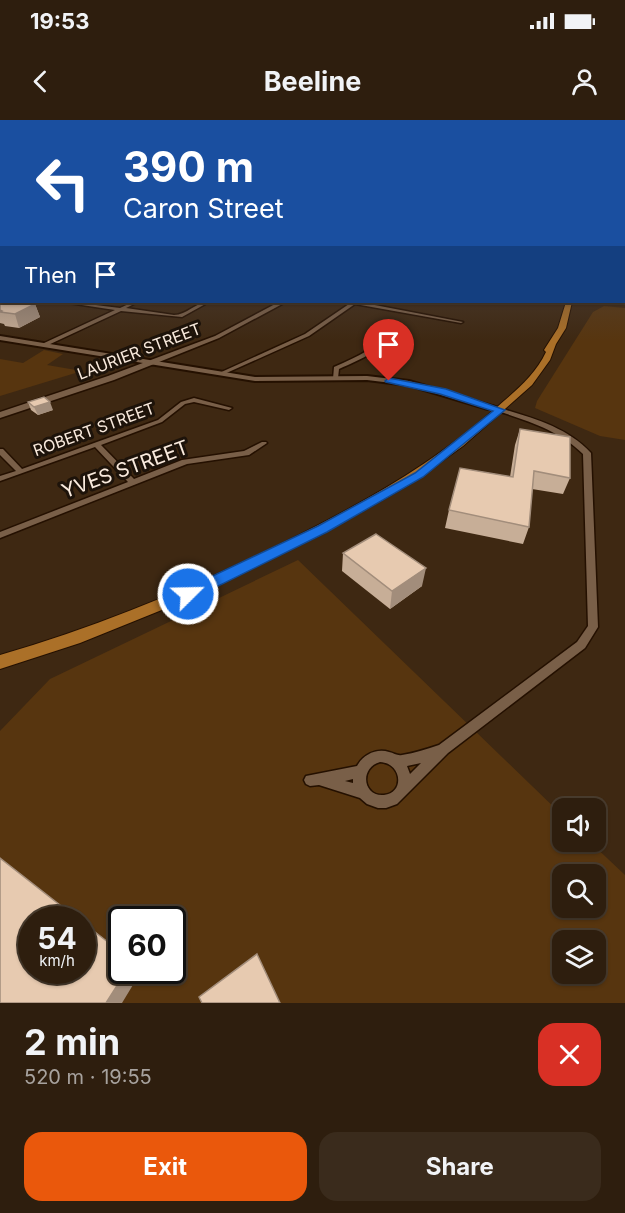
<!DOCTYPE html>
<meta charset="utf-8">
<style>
:root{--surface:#2e1e0e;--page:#3a2b1c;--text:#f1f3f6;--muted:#a7a29e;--line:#493c2e;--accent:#ea580c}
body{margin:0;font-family:Inter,sans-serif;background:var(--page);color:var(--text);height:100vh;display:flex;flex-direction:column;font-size:22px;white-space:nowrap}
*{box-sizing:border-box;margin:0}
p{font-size:20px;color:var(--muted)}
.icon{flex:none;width:33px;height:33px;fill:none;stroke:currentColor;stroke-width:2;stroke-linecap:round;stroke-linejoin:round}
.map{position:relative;height:883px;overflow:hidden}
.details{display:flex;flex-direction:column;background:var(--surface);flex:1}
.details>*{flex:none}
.top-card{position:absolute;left:0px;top:0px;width:626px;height:183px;box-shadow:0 2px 4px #0004,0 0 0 2px var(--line);background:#1a4fa0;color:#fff;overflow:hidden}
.fabs{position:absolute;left:552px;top:678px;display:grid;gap:12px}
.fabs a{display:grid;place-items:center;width:54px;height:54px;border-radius:12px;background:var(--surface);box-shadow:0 2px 4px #0004,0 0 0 2px var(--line);font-size:30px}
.speed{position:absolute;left:18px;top:786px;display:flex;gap:12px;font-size:30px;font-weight:700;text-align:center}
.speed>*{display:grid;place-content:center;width:78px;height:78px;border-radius:50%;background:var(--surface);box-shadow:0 2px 4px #0004,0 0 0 2px var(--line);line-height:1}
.speed small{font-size:15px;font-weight:400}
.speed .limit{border:3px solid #111;border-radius:9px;background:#fff;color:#111}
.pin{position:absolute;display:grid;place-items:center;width:51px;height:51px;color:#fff;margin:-62px -26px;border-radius:50% 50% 50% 0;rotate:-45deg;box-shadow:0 0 6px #0007}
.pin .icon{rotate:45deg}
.me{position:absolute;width:66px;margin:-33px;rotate:67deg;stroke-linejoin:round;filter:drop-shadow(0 0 4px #0008)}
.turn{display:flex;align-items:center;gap:21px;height:126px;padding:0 24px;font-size:27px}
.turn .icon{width:78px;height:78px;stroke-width:2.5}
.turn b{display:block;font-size:42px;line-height:51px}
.then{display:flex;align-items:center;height:57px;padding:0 24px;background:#0003;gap:12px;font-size:22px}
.round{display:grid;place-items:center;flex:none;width:63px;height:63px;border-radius:18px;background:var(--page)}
.overview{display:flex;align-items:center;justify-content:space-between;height:102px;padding:0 24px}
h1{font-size:36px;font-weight:700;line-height:45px}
.primary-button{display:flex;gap:12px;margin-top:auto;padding:12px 24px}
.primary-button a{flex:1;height:69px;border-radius:18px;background:var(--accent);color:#fff;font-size:24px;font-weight:700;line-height:69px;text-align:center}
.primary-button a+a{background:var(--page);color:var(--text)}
.status{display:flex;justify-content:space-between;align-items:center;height:42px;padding:0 30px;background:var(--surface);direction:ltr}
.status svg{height:16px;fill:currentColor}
header{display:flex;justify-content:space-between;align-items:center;height:78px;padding:0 24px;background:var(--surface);font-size:27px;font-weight:700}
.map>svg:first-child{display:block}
.green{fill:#57350f;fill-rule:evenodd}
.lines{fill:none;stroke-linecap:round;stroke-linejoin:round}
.minor-casing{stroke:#241000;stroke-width:3}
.tertiary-casing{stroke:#241000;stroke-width:4}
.secondary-casing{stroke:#241000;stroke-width:3}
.primary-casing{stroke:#241000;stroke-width:2}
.minor{fill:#795f48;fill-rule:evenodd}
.tertiary{fill:#795f48;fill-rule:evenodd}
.secondary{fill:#795f48;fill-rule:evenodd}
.primary{fill:#ab7028;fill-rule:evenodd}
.wall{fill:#c7ae97}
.shaded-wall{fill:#a28d7b}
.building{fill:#e7cab0;stroke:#a28d7b;stroke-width:1.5}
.route{fill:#1a73e8;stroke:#114b97;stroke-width:1.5}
.labels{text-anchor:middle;stroke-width:6;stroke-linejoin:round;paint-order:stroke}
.far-street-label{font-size:16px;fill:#f9eadd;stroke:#1d130a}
.street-label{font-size:20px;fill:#f9eadd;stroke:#1d130a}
</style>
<div class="status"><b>19:53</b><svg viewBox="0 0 49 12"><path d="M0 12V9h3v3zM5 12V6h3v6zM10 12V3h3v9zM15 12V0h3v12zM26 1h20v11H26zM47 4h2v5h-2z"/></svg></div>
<header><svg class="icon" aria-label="back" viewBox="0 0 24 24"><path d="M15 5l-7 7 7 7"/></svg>Beeline<svg class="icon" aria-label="person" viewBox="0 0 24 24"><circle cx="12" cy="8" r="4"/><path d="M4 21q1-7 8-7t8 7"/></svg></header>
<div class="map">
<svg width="625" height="883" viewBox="0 0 625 883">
<rect width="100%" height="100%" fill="#3e2812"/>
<!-- green -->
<path class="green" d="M604,186L625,188V320L600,316L535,288L537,281L593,192Z
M44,230L63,234L47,245L82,251L0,276V239L23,243Z
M298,440L562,695V722H590L625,755V883H0V611L50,559ZM562,754H596V788H562ZM32,800H82V850H32ZM122,800H172V850H122ZM562,820H596V854H562Z"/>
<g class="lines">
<defs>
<path id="minor" d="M0,103H2V105H0Z
M624,123H625V125H624Z
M2,134V137H0V135Z
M0,143H2V145H0Z
M0,165H2V167H0Z
M0,172H2V174H0Z
M62,182H71L120,188L133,182H138L126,188L174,195C187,195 197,181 209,182L182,197L121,191L46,226H42V224L115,190Z
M352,182H359L463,202L461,203L355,184L309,216L222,255L217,254L305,214Z
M395,207L400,208C384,229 362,239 339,249L338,258L333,259L334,247C357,237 379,227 395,207Z
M194,278L232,288L229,290L194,282L185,284L162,302L101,325L134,359L182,340L244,331L262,322H266L267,323L249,335L187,344L0,418V412L128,362L95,327L0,361V356L16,351L0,335V329H3L22,349L158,300L181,282Z
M489,286H493C528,297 565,305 591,333L598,507L585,528L448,633L397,684L386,688H378L367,684L360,678L319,665L310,666L306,664L304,660L306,656L357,646C363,635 376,628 389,632C394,633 397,636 402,635C415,633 427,629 439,625L577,522L588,506L583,334C557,308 523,300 489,288ZM380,642C402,643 405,673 384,675C363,677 359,648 380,642ZM421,643L410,654L407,646ZM353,659V663L345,661Z"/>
<path id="tertiary" d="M0,216L255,257L367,256L409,261L495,287L488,289L408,265L367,260L255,261L0,220Z"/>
<path id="secondary" d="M279,182H286L219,218L114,260L0,298V292L108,256L215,216Z"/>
<path id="primary" d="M566,182H572L566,208L556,224L550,240L532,265L463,326L410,364L324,413L189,479L80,523L0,549V535C97,507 189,469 279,425C356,387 431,346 495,289C514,272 535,256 546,232L544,230L558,208Z"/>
</defs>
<!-- minor casing -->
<use href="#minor" class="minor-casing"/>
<!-- tertiary casing -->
<use href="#tertiary" class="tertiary-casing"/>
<!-- secondary casing -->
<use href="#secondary" class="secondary-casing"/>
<!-- primary casing -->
<use href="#primary" class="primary-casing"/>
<!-- minor -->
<use href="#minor" class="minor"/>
<!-- tertiary -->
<use href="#tertiary" class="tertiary"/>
<!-- secondary -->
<use href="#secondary" class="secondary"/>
<!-- primary -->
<use href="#primary" class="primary"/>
</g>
<!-- wall -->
<path class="wall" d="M0,183L35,184L40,197L19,208L5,206L4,204L0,203Z
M28,282L53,290L38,295L31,290Z
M520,309L570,358L563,374L532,369L529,407L523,424L445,408L449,390L510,357L515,325Z
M343,433L422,466L390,489L342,451Z"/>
<!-- shaded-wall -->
<path class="shaded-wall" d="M35,184L40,197L19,208L15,194Z
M50,282L53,290L38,295L34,287Z
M426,448L422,466L390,489L392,471Z
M127,850H142L122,883H106Z"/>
<!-- building -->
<path class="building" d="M3,182H23L35,184L15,194L0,192L2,191L0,190V183Z
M44,277L50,282L34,287L28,282Z
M520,309L570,317V358L534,351L529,407L449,390L460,348L513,357Z
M376,414L426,448L392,471L343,433Z
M0,738L79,800H32V850H82V802L122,833V850H127L106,883H0Z
M257,834L280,883H202L199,877Z"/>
<!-- sky -->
<linearGradient id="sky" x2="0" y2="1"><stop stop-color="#22160a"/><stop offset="0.44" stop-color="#524844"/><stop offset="1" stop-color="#524844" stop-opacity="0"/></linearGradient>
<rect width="625" height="221" fill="url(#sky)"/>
<!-- route -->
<path class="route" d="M389,258L446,269L505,290L423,357L327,412L194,478H183L181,474L183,470L318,406L415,353L493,291L440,274L386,262L385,261Z"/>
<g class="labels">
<!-- far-street labels -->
<g class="far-street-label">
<text transform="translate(139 231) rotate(-21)" y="6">LAURIER STREET</text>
<text transform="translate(94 309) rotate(-20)" y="6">ROBERT STREET</text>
</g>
<!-- street labels -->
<g class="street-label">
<text transform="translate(125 349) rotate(-20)" y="7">YVES STREET</text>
</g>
</g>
</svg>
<div class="fabs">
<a><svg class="icon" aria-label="sound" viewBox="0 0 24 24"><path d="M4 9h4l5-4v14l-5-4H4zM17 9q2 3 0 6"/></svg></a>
<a><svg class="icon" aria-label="search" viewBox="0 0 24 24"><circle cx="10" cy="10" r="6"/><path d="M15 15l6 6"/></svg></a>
<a><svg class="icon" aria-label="layers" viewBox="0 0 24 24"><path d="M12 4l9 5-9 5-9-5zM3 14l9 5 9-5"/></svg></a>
</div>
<div class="speed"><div>54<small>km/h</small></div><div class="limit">60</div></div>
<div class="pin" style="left:389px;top:261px;background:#d93025"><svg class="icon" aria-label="arrive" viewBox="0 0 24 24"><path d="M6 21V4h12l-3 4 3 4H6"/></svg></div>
<svg class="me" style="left:188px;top:474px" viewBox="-20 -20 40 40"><circle r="17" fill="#1a73e8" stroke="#fff" stroke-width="3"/><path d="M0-11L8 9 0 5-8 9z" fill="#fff"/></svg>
<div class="top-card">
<div class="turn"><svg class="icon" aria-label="left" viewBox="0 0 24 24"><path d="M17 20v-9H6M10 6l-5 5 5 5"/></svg><div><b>390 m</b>Caron Street</div></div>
<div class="then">Then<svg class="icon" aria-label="arrive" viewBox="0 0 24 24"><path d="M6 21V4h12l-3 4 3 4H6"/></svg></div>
</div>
</div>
<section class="details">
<div class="overview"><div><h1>2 min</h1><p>520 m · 19:55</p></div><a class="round" style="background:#d93025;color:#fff"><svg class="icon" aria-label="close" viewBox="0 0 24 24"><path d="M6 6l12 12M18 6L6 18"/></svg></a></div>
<div class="primary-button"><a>Exit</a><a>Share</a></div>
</section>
